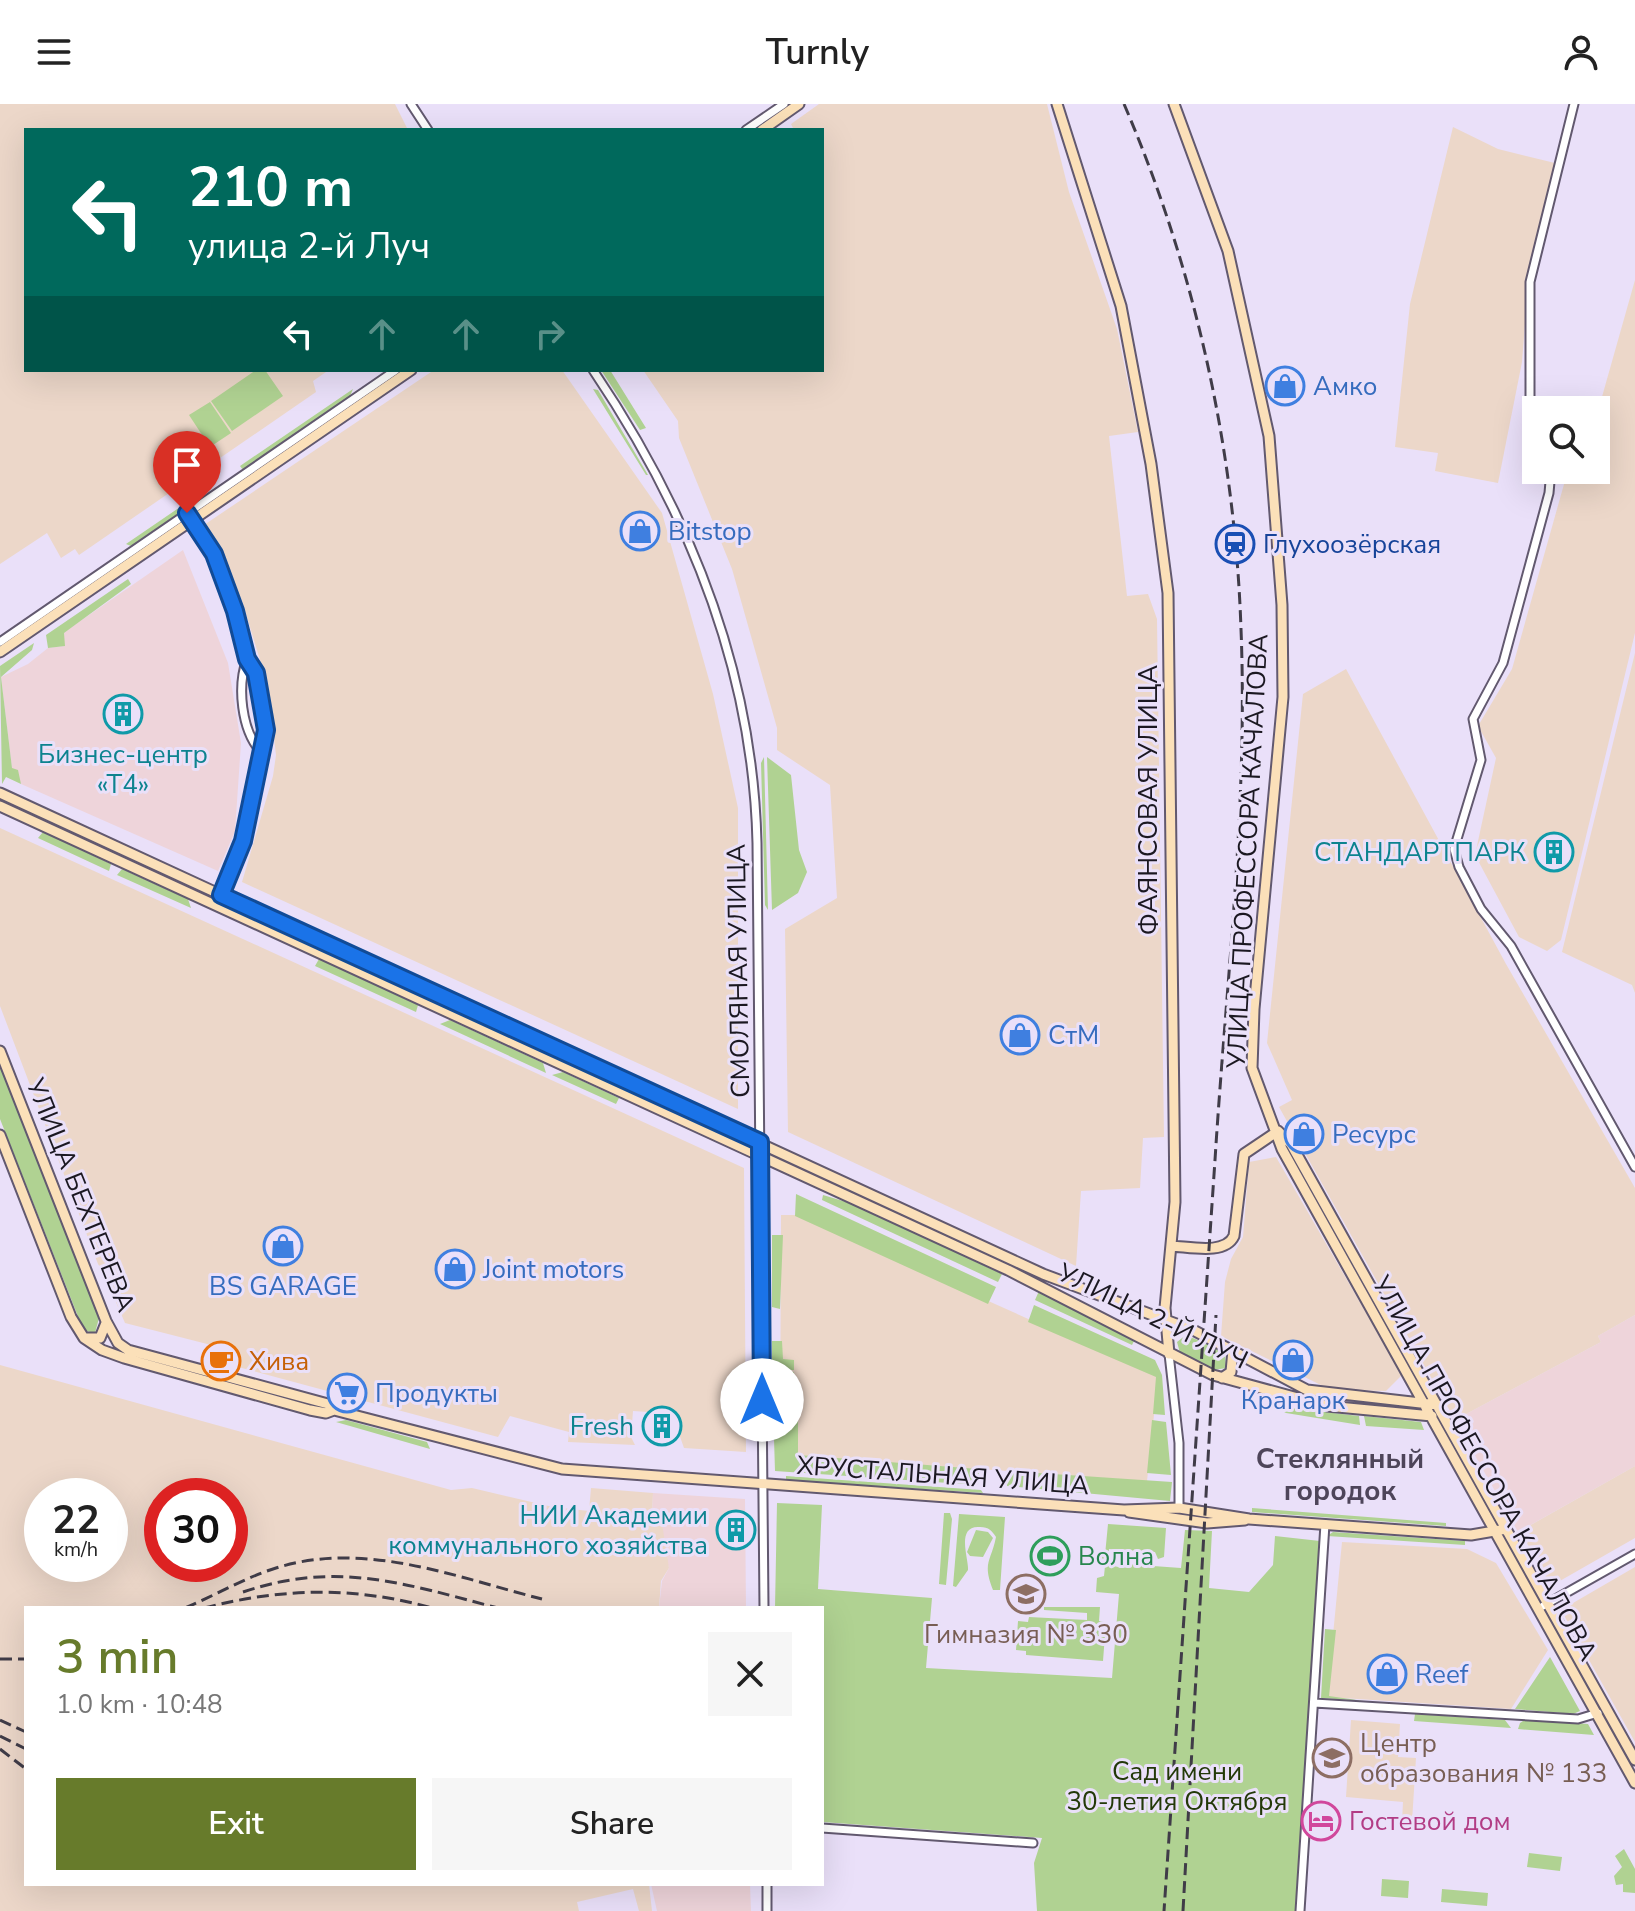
<!DOCTYPE html>
<meta charset="utf-8">
<style>
:root{--surface:#fff;--page:#f6f6f6;--text:#222;--muted:#767676;--accent:#677b2b}
body{margin:0;font-family:"Nunito Sans",sans-serif;background:var(--page);color:var(--text);height:100vh;display:flex;flex-direction:column;font-size:30px;white-space:nowrap}
*{box-sizing:border-box;margin:0}
p{font-size:26px;color:var(--muted)}
.icon{flex:none;width:44px;height:44px;fill:none;stroke:currentColor;stroke-width:2;stroke-linecap:round;stroke-linejoin:round}
.map{position:relative;flex:1;overflow:hidden}
.panel{position:absolute;left:24px;top:1502px;width:800px;height:280px;display:flex;flex-direction:column;background:var(--surface);border-radius:0px;box-shadow:0 8px 32px #0002}
.panel>*{flex:none}
.banner{position:absolute;left:24px;top:24px;width:800px;height:244px;border-radius:0px;box-shadow:0 8px 32px #0002;background:#00695c;color:#fff;overflow:hidden}
.tools{position:absolute;left:1522px;top:292px;display:grid;gap:16px}
.tools a{display:grid;place-items:center;width:88px;height:88px;border-radius:0px;background:var(--surface);box-shadow:0 8px 32px #0002;font-size:40px}
.speed{position:absolute;left:24px;top:1374px;display:flex;gap:16px;font-size:40px;font-weight:700;text-align:center}
.speed>*{display:grid;place-content:center;width:104px;height:104px;border-radius:50%;background:var(--surface);box-shadow:0 8px 32px #0002;line-height:1}
.speed small{font-size:20px;font-weight:400}
.speed .limit{border:12px solid #d22;background:#fff;color:#111}
.pin{position:absolute;display:grid;place-items:center;width:68px;height:68px;color:#fff;margin:-82px -34px;border-radius:50% 50% 50% 0;rotate:-45deg;box-shadow:0 0 8px #0007}
.pin .icon{rotate:45deg}
.me{position:absolute;width:88px;margin:-44px;rotate:0deg;stroke-linejoin:round;filter:drop-shadow(0 0 6px #0008)}
.turn{display:flex;align-items:center;gap:28px;height:168px;padding:0 32px;font-size:36px}
.turn .icon{width:104px;height:104px;stroke-width:2.5}
.turn b{display:block;font-size:56px;line-height:68px}
.lanes{display:flex;align-items:center;height:76px;padding:0 32px;background:#0003;justify-content:center;gap:40px;direction:ltr}
.lanes .off{opacity:.35}
.round{display:grid;place-items:center;flex:none;width:84px;height:84px;border-radius:0px;background:var(--page)}
.head{display:flex;align-items:center;justify-content:space-between;height:136px;padding:0 32px}
h1{font-size:48px;font-weight:600;line-height:60px;color:var(--accent)}
.button{display:flex;gap:16px;margin-top:auto;padding:16px 32px}
.button a{flex:1;height:92px;border-radius:0px;background:var(--accent);color:#fff;font-size:32px;font-weight:600;line-height:92px;text-align:center}
.button a+a{background:var(--page);color:var(--text)}
header{display:flex;justify-content:space-between;align-items:center;height:104px;padding:0 32px;background:var(--surface);font-size:36px;font-weight:600}
.map>svg:first-child{display:block}
.commercial{fill:#eed4da}
.industrial{fill:#ecd7c9;fill-rule:evenodd}
.green{fill:#b0d292}
.lines{fill:none;stroke-linecap:round;stroke-linejoin:round}
.street-casing{stroke:#62596f;stroke-width:11}
.secondary-casing{stroke:#62596f;stroke-width:13}
.street{stroke:#fff;stroke-width:7}
.secondary{stroke:#fbe0b9;stroke-width:9}
.rail{stroke:#403c48;stroke-width:3;stroke-dasharray:12 6;stroke-linecap:butt}
.route-casing{stroke:#114b97;stroke-width:20}
.route{stroke:#1a73e8;stroke-width:14}
.labels{text-anchor:middle;stroke-width:6;stroke-linejoin:round;paint-order:stroke}
.shop-label{font-size:26px;fill:#366cbe;stroke:#eae0f9;text-anchor:start}
.transit-label{font-size:26px;fill:#164399;stroke:#eae0f9;text-anchor:start}
.culture-label{font-size:26px;fill:#0d838f;stroke:#eae0f9;text-anchor:end}
.street-label{font-size:26px;fill:#1b1821;stroke:#eae0f9}
.food-label{font-size:26px;fill:#c56008;stroke:#eae0f9;text-anchor:start}
.leisure-label{font-size:26px;fill:#27864d;stroke:#eae0f9;text-anchor:start}
.education-label{font-size:26px;fill:#785e54;stroke:#eae0f9}
.park-label{font-size:26px;fill:#233908;stroke:#eae0f9}
.hotel-label{font-size:26px;fill:#b23c85;stroke:#eae0f9;text-anchor:start}
.neighbourhood-label{font-size:28px;font-weight:bold;fill:#4e455a;stroke:#eae0f9}
</style>
<header><svg class="icon" aria-label="menu" viewBox="0 0 24 24"><path d="M4 6h16M4 12h16M4 18h16"/></svg>Turnly<svg class="icon" aria-label="person" viewBox="0 0 24 24"><circle cx="12" cy="8" r="4"/><path d="M4 21q1-7 8-7t8 7"/></svg></header>
<div class="map">
<svg width="1635" height="1807" viewBox="0 0 1635 1807">
<rect width="100%" height="100%" fill="#eae0f9"/>
<!-- commercial -->
<path class="commercial" d="M183,446L228,559L241,639L235,727L218,767L21,680L12,665L1,573L28,560L48,544L64,542L63,529Z
M1635,1211V1362L1518,1428L1455,1316L1601,1238L1598,1232Z
M653,1389L745,1395L746,1504H659L662,1477L669,1464L652,1410Z
M651,1780H750L751,1807H657Z"/>
<!-- industrial -->
<path class="industrial" d="M0,0H395L408,26H26V266H329L313,277L316,288L79,451L75,445L61,454L47,429L0,460Z
M819,0H1047L1069,88L1117,225L1138,328L1109,332L1127,492L1148,490L1157,515L1164,1033L1143,1034L1140,1084L1081,1087L1076,1162L788,1028L785,825L837,794L830,681L777,646V624L732,465L679,334L678,317L643,266H822V26H794L791,20Z
M1453,23L1498,45L1555,59L1527,195L1522,258L1498,379L1435,367L1438,349L1395,343L1410,200Z
M1635,176V529L1561,836L1547,847L1519,833L1475,751L1496,654L1478,622L1512,565L1568,366H1596V314Z
M434,266H562L662,409L713,590L738,704V1005L242,778L273,672L276,651L268,582L242,497L204,421Z
M1635,549V889L1632,881L1562,848Z
M1346,565L1506,860L1635,1084V1211L1598,1232L1601,1238L1455,1316L1279,1003L1292,996L1267,939L1303,590Z
M0,724L744,1064L746,1348L684,1344L678,1327L679,1310L633,1307L631,1333L635,1341L568,1338L569,1328L510,1312L498,1333L212,1256L215,1242L125,1219L106,1175L111,1172L110,1168L107,1164L102,1166L98,1160L0,902Z
M1276,1053L1402,1271L1386,1287L1331,1286L1221,1232L1225,1178L1231,1155L1243,1133L1249,1058Z
M781,1111H796L1158,1273L1147,1377L780,1351Z
M0,1261L451,1386L472,1384L553,1403L589,1407L591,1384L653,1389L652,1410L661,1413L669,1464L661,1477L659,1504H26V1780H649L652,1807H639L633,1785L577,1798L579,1807H0ZM42,1392H110V1460H42ZM162,1392H230V1460H162Z
M1635,1362V1434L1551,1482L1520,1427Z
M1342,1438L1467,1445L1496,1459L1548,1546L1511,1605L1327,1593Z
M1635,1463V1638L1561,1506Z
M1351,1616L1400,1620L1398,1653L1416,1654L1412,1718H1402L1403,1698L1346,1693Z"/>
<!-- green -->
<path class="green" d="M256,266H265L283,292L232,327L211,297Z
M601,266H610L646,324L640,326Z
M353,285L350,292L243,366L240,362Z
M593,285L598,286L648,371H646Z
M210,298L231,329L210,343L189,311Z
M205,386L204,392L131,442L126,440Z
M128,475L131,480L64,529L65,542L48,544L46,531Z
M34,539L32,546L1,573L12,664L18,666L21,680L6,673L2,680L0,562Z
M764,653L768,806L765,801L761,659Z
M767,653L791,671L799,746L807,768L798,789L772,806Z
M43,728L111,760L109,767L38,734Z
M122,765L188,795L191,804L117,771Z
M319,855L418,901L416,908L315,862Z
M450,916L543,959L546,969L440,920Z
M0,962L99,1214L95,1229L86,1227L79,1215L0,1015Z
M563,968L619,994L616,1000L552,971Z
M796,1090L996,1183L988,1200L795,1112Z
M823,1091L853,1100L1002,1170L998,1178L822,1096Z
M772,1131H783L780,1205L772,1203Z
M1039,1187L1134,1237L1132,1241L1035,1196Z
M1034,1201L1155,1256L1162,1271L1165,1311L1153,1310L1156,1273L1028,1218Z
M1186,1231L1225,1248L1226,1264L1214,1266L1180,1249L1177,1238Z
M772,1237H782L783,1255L794,1256V1266H772Z
M772,1268H794V1291L773,1290Z
M776,1299H793V1306H798V1351L979,1365L978,1381L775,1367L773,1302Z
M1273,1302L1359,1312L1360,1321L1286,1309Z
M1364,1312L1421,1318L1424,1326L1366,1322Z
M346,1316L427,1338L430,1345L336,1318Z
M1152,1316L1166,1318L1171,1371L1147,1369Z
M1008,1367L1172,1378L1170,1397L1007,1382Z
M786,1372L981,1386L983,1389L786,1376Z
M777,1399L822,1401L818,1485L932,1494L926,1564L1112,1574L1119,1490L1096,1488L1097,1474L1104,1472L1105,1462L1098,1458L1122,1464L1125,1460L1181,1464L1185,1426L1212,1427L1209,1484L1249,1488L1273,1461L1275,1432L1320,1437L1295,1807H1037L1034,1759L1042,1734L822,1718V1504H775Z
M1252,1404L1446,1419V1422L1252,1408Z
M944,1409H950L952,1415L946,1481L939,1480Z
M959,1410L1005,1413L1000,1486H993C982,1458 991,1458 996,1433C992,1427 989,1423 980,1423C955,1421 969,1455 968,1466L956,1483L953,1482Z
M1108,1420L1166,1424L1164,1453L1158,1455L1155,1448L1109,1445L1108,1455L1098,1454L1105,1451Z
M976,1426L988,1428L993,1434L983,1453L970,1452L967,1448Z
M1333,1428L1465,1437V1441L1327,1432Z
M1044,1503H1100L1099,1517L1106,1518L1103,1557L1026,1551V1547L1016,1546L1018,1517L1028,1518L1029,1513L1087,1516V1509L1044,1506Z
M1325,1525L1336,1526L1329,1592L1364,1597L1321,1594Z
M1550,1553L1580,1607L1573,1610L1515,1605Z
M1415,1610L1505,1616L1511,1624L1414,1617Z
M1526,1615L1588,1620L1594,1631L1518,1625L1520,1619Z
M1624,1745L1635,1765V1789L1623,1788V1780L1616,1781L1614,1772L1622,1763L1615,1752Z
M1529,1749L1562,1753L1560,1767L1527,1763Z
M1382,1775L1409,1777L1408,1794L1381,1792Z
M1442,1785L1488,1789L1487,1802L1441,1798Z"/>
<g class="lines">
<defs>
<path id="street" d="M411,0L428,26
M746,26L784,0
M593,266C689,408 753,565 757,739L764,1504
M1536,312L1530,293V178L1574,0
M1551,366L1549,389L1503,559L1473,615L1481,656L1454,745L1459,763L1481,805L1511,842L1635,1063
M189,412L214,450L235,507L247,555L256,569L266,626L243,737L221,792
M0,538L396,266
M247,555C237,582 241,626 261,648
M1169,1250L1179,1339V1404
M1543,1502L1635,1450
M1314,1599L1578,1615L1598,1609
M822,1724L1033,1739
M767,1780V1807
M1300,1807L1325,1420"/>
<path id="secondary" d="M1057,0L1121,202L1151,360L1168,489L1175,1098L1165,1204L1169,1250
M1174,0L1228,147L1269,332L1282,501L1283,593L1254,905L1252,964L1282,1045L1635,1679
M762,26L799,0
M0,548L411,266
M0,689L1043,1170L1195,1227L1307,1286L1438,1301
M0,702L1008,1166L1213,1271L1327,1302L1432,1312
M0,947L106,1217L118,1239L128,1246L328,1300L334,1306L562,1365L1124,1406L1179,1404L1249,1415L1471,1431L1506,1425
M1278,1027L1291,1040L1635,1656
M0,1031L71,1213L84,1234L102,1246L124,1254L310,1306L326,1309L334,1306
M1172,1142C1191,1143 1225,1151 1234,1132L1244,1050L1278,1027
M84,1234H100L106,1219
M1222,1274L1231,1268L1233,1246
M1129,1408L1207,1419L1245,1416"/>
</defs>
<!-- street casing -->
<use href="#street" class="street-casing"/>
<!-- secondary casing -->
<use href="#secondary" class="secondary-casing"/>
<!-- street -->
<use href="#street" class="street"/>
<!-- secondary -->
<use href="#secondary" class="secondary"/>
<!-- rail -->
<path class="rail" d="M1124,0C1195,165 1235,346 1241,525C1248,702 1226,880 1215,1056C1198,1307 1181,1557 1164,1807
M243,1488C337,1456 406,1480 498,1504
M185,1504C216,1491 244,1474 276,1464C365,1436 455,1473 542,1495
M204,1504C281,1484 355,1482 432,1504
M0,1555H26
M0,1616L26,1628
M0,1632L26,1645
M0,1645L26,1665
M1183,1807L1216,1211"/>
</g>
<g class="lines">
<defs>
<path id="route" d="M187,409L214,450L235,507L247,555L256,569L266,626L243,737L221,791L760,1038L762,1296"/>
</defs>
<!-- route casing -->
<use href="#route" class="route-casing"/>
<!-- route -->
<use href="#route" class="route"/>
</g>
<!-- icons -->
<defs>
<symbol id="shop-ring" viewBox="-11 -11 22 22"><circle r="9.5" fill="#eae0f9" stroke="#3f7fe0" stroke-width="1.5"/><path d="M-5-2.5h2.3a2.7 3.5 0 0 1 5.4 0H5L5.5 6h-11ZM-1.5-2.5h3a1.5 2.3 0 0 0-3 0Z" fill="#3f7fe0"/></symbol>
<symbol id="station-ring" viewBox="-11 -11 22 22"><circle r="9.5" fill="#eae0f9" stroke="#1a4fb4" stroke-width="1.5"/><path d="M-3-6H3Q5-6 5-4V2Q5 4 3 4L4.5 6H3L1.5 4h-3L-3 6H-4.5L-3 4Q-5 4-5 2V-4Q-5-6-3-6ZM-3.5-4v3h7v-3ZM-3.5 1v1.5H-2V1ZM2 1v1.5H3.5V1Z" fill="#1a4fb4"/></symbol>
<symbol id="building-ring" viewBox="-11 -11 22 22"><circle r="9.5" fill="#eae0f9" stroke="#0f9aa8" stroke-width="1.5"/><path d="M-4-6H4V6H1V3H-1V6H-4ZM-2.5-4.3h1.7v1.8h-1.7ZM.8-4.3h1.7v1.8H.8ZM-2.5-1h1.7V.8h-1.7ZM.8-1h1.7V.8H.8Z" fill="#0f9aa8"/></symbol>
<symbol id="cafe-ring" viewBox="-11 -11 22 22"><circle r="9.5" fill="#eae0f9" stroke="#e8710a" stroke-width="1.5"/><path d="M-5.5-4.5H6V0H3Q3 3.5 0 3.5H-2.5Q-5.5 3.5-5.5 0ZM3-3.2v2h1.7v-2ZM-6 4.5H4V6H-6Z" fill="#e8710a"/></symbol>
<symbol id="supermarket-ring" viewBox="-11 -11 22 22"><circle r="9.5" fill="#eae0f9" stroke="#3f7fe0" stroke-width="1.5"/><path d="M-6-5.5h2.5l.6 2H6L4.5 2H-2.5L-4.4-4H-6ZM-1.5 3.2a1.3 1.3 0 1 0 .1 0ZM3 3.2a1.3 1.3 0 1 0 .1 0Z" fill="#3f7fe0"/></symbol>
<symbol id="stadium-ring" viewBox="-11 -11 22 22"><circle r="9.5" fill="#eae0f9" stroke="#2e9e5b" stroke-width="1.5"/><path d="M0-5a6.5 5 0 1 0 0 10a6.5 5 0 1 0 0-10ZM-3.5-1.8h7v3.6h-7Z" fill="#2e9e5b"/></symbol>
<symbol id="school-ring" viewBox="-11 -11 22 22"><circle r="9.5" fill="#eae0f9" stroke="#8d6e63" stroke-width="1.5"/><path d="M0-5L7-2L0 1L-7-2ZM-4 1L0 2.5L4 1V4Q0 6-4 4Z" fill="#8d6e63"/></symbol>
<symbol id="hotel-ring" viewBox="-11 -11 22 22"><circle r="9.5" fill="#eae0f9" stroke="#d1479c" stroke-width="1.5"/><path d="M-6-4.5h1.5V1H6V5H4.5V3h-9V5H-6ZM-4 0a1.8 1.8 0 1 1 3.6 0ZM.5 0V-2.5h3Q6-2.5 6 0Z" fill="#d1479c"/></symbol>
</defs>
<g fill-rule="evenodd">
<use href="#shop-ring" x="1263" y="260" width="44" height="44"/>
<use href="#shop-ring" x="618" y="405" width="44" height="44"/>
<use href="#station-ring" x="1213" y="418" width="44" height="44"/>
<use href="#building-ring" x="101" y="588" width="44" height="44"/>
<use href="#building-ring" x="1532" y="726" width="44" height="44"/>
<use href="#shop-ring" x="998" y="909" width="44" height="44"/>
<use href="#shop-ring" x="1282" y="1008" width="44" height="44"/>
<use href="#shop-ring" x="261" y="1120" width="44" height="44"/>
<use href="#shop-ring" x="433" y="1143" width="44" height="44"/>
<use href="#shop-ring" x="1271" y="1234" width="44" height="44"/>
<use href="#cafe-ring" x="199" y="1235" width="44" height="44"/>
<use href="#supermarket-ring" x="325" y="1267" width="44" height="44"/>
<use href="#building-ring" x="640" y="1300" width="44" height="44"/>
<use href="#building-ring" x="714" y="1404" width="44" height="44"/>
<use href="#stadium-ring" x="1028" y="1430" width="44" height="44"/>
<use href="#school-ring" x="1004" y="1468" width="44" height="44"/>
<use href="#shop-ring" x="1365" y="1548" width="44" height="44"/>
<use href="#school-ring" x="1310" y="1632" width="44" height="44"/>
<use href="#hotel-ring" x="1299" y="1695" width="44" height="44"/>
</g>
<g class="labels">
<!-- shop labels -->
<g class="shop-label">
<text x="1313" y="291">Амко</text>
<text x="668" y="436">Bitstop</text>
<text x="1048" y="940">СтМ</text>
<text x="1332" y="1039">Ресурс</text>
<text x="483" y="1174">Joint motors</text>
<text x="283" y="1191" text-anchor="middle">BS GARAGE</text>
<text x="375" y="1298">Продукты</text>
<text x="1293" y="1305" text-anchor="middle">Кранарк</text>
<text x="1415" y="1579">Reef</text>
</g>
<!-- transit labels -->
<g class="transit-label">
<text x="1263" y="449">Глухоозёрская</text>
</g>
<!-- culture labels -->
<g class="culture-label">
<text x="123" y="659" text-anchor="middle">Бизнес-центр<tspan x="123" dy="30">«Т4»</tspan></text>
<text x="1526" y="757">СТАНДАРТПАРК</text>
<text x="634" y="1331">Fresh</text>
<text x="708" y="1420">НИИ Академии<tspan x="708" dy="30">коммунального хозяйства</tspan></text>
</g>
<!-- street labels -->
<g class="street-label">
<text transform="translate(1148 696) rotate(-90)" y="9">ФАЯНСОВАЯ УЛИЦА</text>
<text transform="translate(1247 747) rotate(-87)" y="9">УЛИЦА ПРОФЕССОРА КАЧАЛОВА</text>
<text transform="translate(738 867) rotate(-91)" y="9">СМОЛЯНАЯ УЛИЦА</text>
<text transform="translate(81 1091) rotate(68)" y="9">УЛИЦА БЕХТЕРЕВА</text>
<text transform="translate(1153 1212) rotate(26)" y="9">УЛИЦА 2-Й ЛУЧ</text>
<text transform="translate(1485 1364) rotate(61)" y="9">УЛИЦА ПРОФЕССОРА КАЧАЛОВА</text>
<text transform="translate(943 1371) rotate(4)" y="9">ХРУСТАЛЬНАЯ УЛИЦА</text>
</g>
<!-- food labels -->
<g class="food-label">
<text x="249" y="1266">Хива</text>
</g>
<!-- leisure labels -->
<g class="leisure-label">
<text x="1078" y="1461">Волна</text>
</g>
<!-- education labels -->
<g class="education-label">
<text x="1026" y="1539">Гимназия № 330</text>
<text x="1360" y="1648" text-anchor="start">Центр<tspan x="1360" dy="30">образования № 133</tspan></text>
</g>
<!-- park labels -->
<g class="park-label">
<text x="1177" y="1676">Сад имени<tspan x="1177" dy="30">30-летия Октября</tspan></text>
</g>
<!-- hotel labels -->
<g class="hotel-label">
<text x="1349" y="1726">Гостевой дом</text>
</g>
<!-- neighbourhood labels -->
<g class="neighbourhood-label">
<text x="1340" y="1364">Стеклянный<tspan x="1340" dy="32">городок</tspan></text>
</g>
</g>
</svg>
<div class="tools">
<a><svg class="icon" aria-label="search" viewBox="0 0 24 24"><circle cx="10" cy="10" r="6"/><path d="M15 15l6 6"/></svg></a>
</div>
<div class="speed"><div>22<small>km/h</small></div><div class="limit">30</div></div>
<div class="pin" style="left:187px;top:409px;background:#d93025"><svg class="icon" aria-label="arrive" viewBox="0 0 24 24"><path d="M6 21V4h12l-3 4 3 4H6"/></svg></div>
<svg class="me" style="left:762px;top:1296px" viewBox="-20 -20 40 40"><circle r="19" fill="#fff"/><path d="M0-13L10 11 0 6-10 11z" fill="#1a73e8"/></svg>
<div class="banner">
<div class="turn"><svg class="icon" aria-label="left" viewBox="0 0 24 24"><path d="M17 20v-9H6M10 6l-5 5 5 5"/></svg><div><b>210 m</b>улица 2-й Луч</div></div>
<div class="lanes"><svg class="icon" aria-label="left" viewBox="0 0 24 24"><path d="M17 20v-9H6M10 6l-5 5 5 5"/></svg><svg class="icon off" aria-label="ahead" viewBox="0 0 24 24"><path d="M12 20V5M6 11l6-6 6 6"/></svg><svg class="icon off" aria-label="ahead" viewBox="0 0 24 24"><path d="M12 20V5M6 11l6-6 6 6"/></svg><svg class="icon off" aria-label="right" viewBox="0 0 24 24"><path d="M7 20v-9h11M14 6l5 5-5 5"/></svg></div>
</div>
<section class="panel">
<div class="head"><div><h1>3 min</h1><p>1.0 km · 10:48</p></div><a class="round"><svg class="icon" aria-label="close" viewBox="0 0 24 24"><path d="M6 6l12 12M18 6L6 18"/></svg></a></div>
<div class="button"><a>Exit</a><a>Share</a></div>
</section>
</div>
